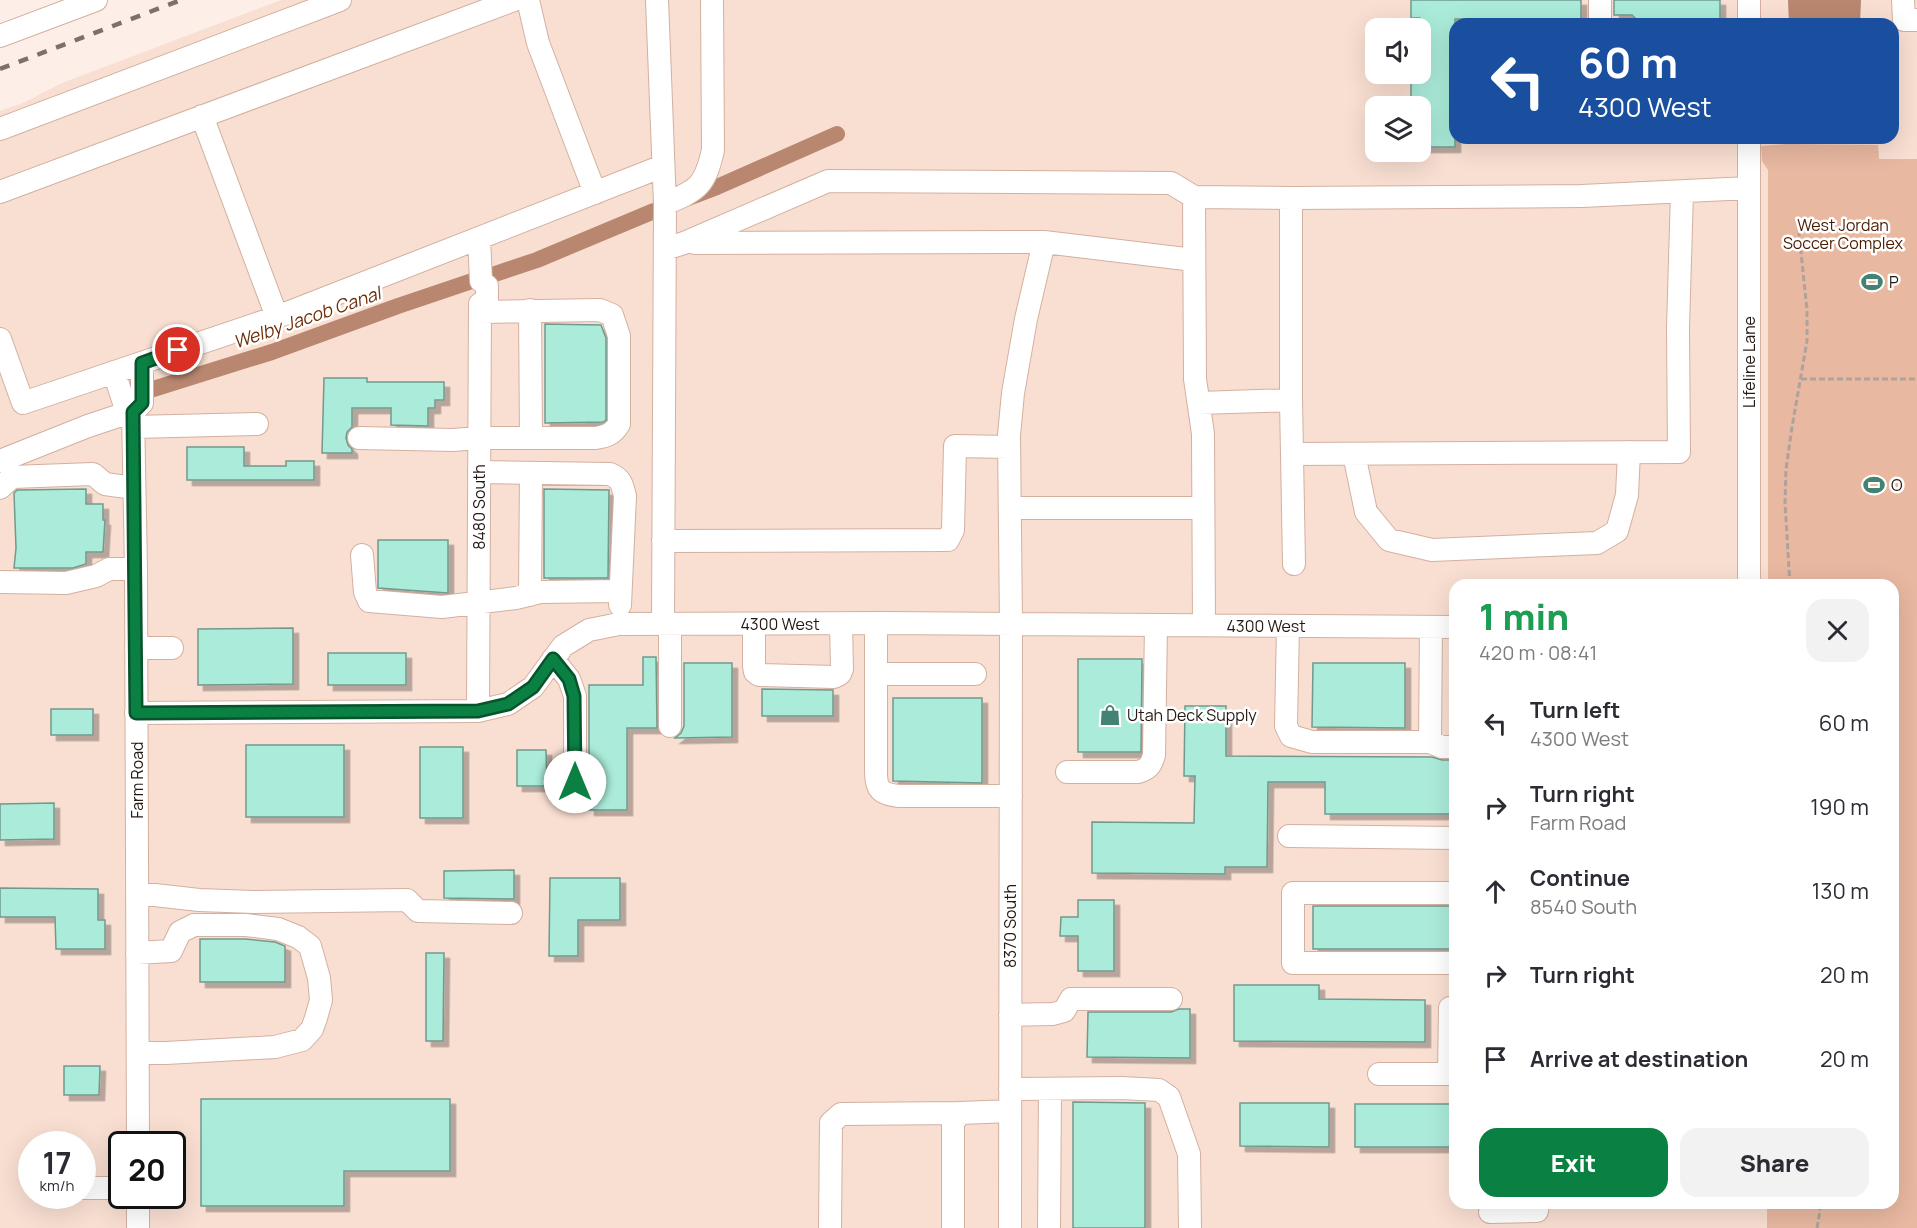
<!DOCTYPE html>
<meta charset="utf-8">
<style>
:root{--surface:#fff;--page:#f2f2f3;--text:#2b2b33;--muted:#7c7c81;--accent:#0b8043}
body{margin:0;font-family:Manrope,sans-serif;background:var(--page);color:var(--text);height:100vh;display:flex;flex-direction:column;font-size:22px;white-space:nowrap}
*{box-sizing:border-box;margin:0}
p{font-size:20px;color:var(--muted)}
.icon{flex:none;width:33px;height:33px;fill:none;stroke:currentColor;stroke-width:2;stroke-linecap:round;stroke-linejoin:round}
.map{position:relative;flex:1;overflow:hidden}
.drawer{position:absolute;left:1449px;top:579px;width:450px;height:630px;display:flex;flex-direction:column;background:var(--surface);border-radius:18px;box-shadow:0 6px 24px #0002}
.drawer>*{flex:none}
.banner{position:absolute;left:1449px;top:18px;width:450px;height:126px;border-radius:18px;box-shadow:0 6px 24px #0002;background:#1a4fa0;color:#fff;overflow:hidden}
.tools{position:absolute;left:1365px;top:18px;display:grid;gap:12px}
.tools a{display:grid;place-items:center;width:66px;height:66px;border-radius:12px;background:var(--surface);box-shadow:0 6px 24px #0002;font-size:30px}
.speed{position:absolute;left:18px;top:1131px;display:flex;gap:12px;font-size:30px;font-weight:700;text-align:center}
.speed>*{display:grid;place-content:center;width:78px;height:78px;border-radius:50%;background:var(--surface);box-shadow:0 6px 24px #0002;line-height:1}
.speed small{font-size:15px;font-weight:400}
.speed .limit{border:3px solid #111;border-radius:9px;background:#fff;color:#111}
.pin{position:absolute;display:grid;place-items:center;width:51px;height:51px;color:#fff;margin:-26px;border:3px solid #fff;border-radius:50%;box-shadow:0 2px 6px #0007}
.me{position:absolute;width:66px;margin:-33px;rotate:0deg;stroke-linejoin:round;filter:drop-shadow(0 0 4px #0008)}
.turn{display:flex;align-items:center;gap:21px;height:126px;padding:0 30px;font-size:27px}
.turn .icon{width:78px;height:78px;stroke-width:2.5}
.turn b{display:block;font-size:42px;line-height:51px}
.round{display:grid;place-items:center;flex:none;width:63px;height:63px;border-radius:18px;background:var(--page)}
.overview{display:flex;align-items:center;justify-content:space-between;height:102px;padding:0 30px}
h1{font-size:36px;font-weight:800;line-height:45px;color:#1e9e55}
.action{display:flex;gap:12px;margin-top:auto;padding:12px 30px}
.action a{flex:1;height:69px;border-radius:18px;background:var(--accent);color:#fff;font-size:24px;font-weight:800;line-height:69px;text-align:center}
.action a+a{background:var(--page);color:var(--text)}
ul{padding:0;list-style:none}
li{display:flex;align-items:center;gap:18px;height:84px;padding:0 30px}
li div{flex:1}
li b{display:block;font-size:22px}
li em{font-style:normal}
.map>svg:first-child{display:block}
.built{fill:#f9dfd2;fill-rule:evenodd}
.green{fill:#e8b8a1}
.water{fill:#b9876f}
.lines{fill:none;stroke-linecap:round;stroke-linejoin:round}
.canal{stroke:#b9876f;stroke-width:16}
.building{fill:#aaebd9;stroke:#72998e;stroke-width:1.5;filter:url(#shadow)}
.minor-casing{stroke:#d3b0a0;stroke-width:24}
.path{stroke:#afa19b;stroke-width:3;stroke-dasharray:6 3;stroke-linecap:butt}
.minor{stroke:#fff;stroke-width:22}
.rail{stroke:#7d7069;stroke-width:4.5;stroke-dasharray:10 10;stroke-linecap:butt}
.route-casing{stroke:#07532c;stroke-width:15}
.route{stroke:#0b8043;stroke-width:10}
.labels{text-anchor:middle;stroke-width:5;stroke-linejoin:round;paint-order:stroke}
.park-label{font-size:16px;fill:#491b00;stroke:#fff}
.poi-label{font-size:16px;fill:#241812;stroke:#fff;text-anchor:start}
.street-label{font-size:16px;fill:#241812;stroke:#fff}
.water-label{font-size:18px;font-style:italic;fill:#6d2f08;stroke:#fff}
</style>
<div class="map">
<svg width="1917" height="1228" viewBox="0 0 1917 1228">
<defs>
<filter id="shadow"><feDropShadow dx="5.5" dy="5.5" stdDeviation="0" flood-color="#0004"/></filter>
</defs>
<rect width="100%" height="100%" fill="#fdeee7"/>
<!-- built -->
<path class="built" d="M281,0H1917V159H1768V585H1455V1203H1767V1228H0V111L23,103L62,83ZM1455,24H1893V138H1455ZM1376,28H1420V74H1376ZM1376,106H1420V152H1376ZM32,1144H82V1196H32ZM122,1144H172V1196H122Z"/>
<!-- green -->
<path class="green" d="M1787,144L1878,145L1879,159H1917V1228H1767V1203H1893V585H1768V170L1762,161L1761,146Z"/>
<!-- water -->
<path class="water" d="M1788,0H1861L1860,24H1789Z"/>
<g class="lines">
<!-- canal -->
<path class="canal" d="M688,198L717,187L837,134
M495,274L537,260L654,211
M150,390L272,352L398,306L475,280"/>
</g>
<!-- building -->
<path class="building" d="M1411,0H1581V24H1560V19H1455V147H1420V106H1411V81H1420V18H1411Z
M1614,0H1720V24H1641L1632,15H1614Z
M545,324L601,325L606,338V420L603,422L545,423Z
M324,378H367V382H444V400H435V408H428V426L391,425V408H352V427L347,432L346,438L348,445L352,449V453H322Z
M187,447H244V466H286V461H314V480H187Z
M86,489V504H103V520H105L103,552H86V564L73,568H14L16,548L14,493L17,490Z
M544,489L609,490L608,578H544Z
M378,540H448V593L378,588Z
M293,628V684L198,685V629Z
M328,653H406V685H328Z
M643,657H656L657,728H627V810H589V685H643Z
M1078,659H1142L1141,752H1078Z
M684,663H732V737L675,738L681,733L684,726Z
M1313,663H1405V728L1312,727Z
M762,689L833,690V716H762Z
M893,698H982V783L893,781Z
M1185,706H1226V756L1432,757L1442,760H1455V814H1325V782H1268L1267,867H1225V874L1092,873V822L1194,823L1195,776H1184Z
M51,709H93V735H51Z
M246,745H344V817H246Z
M420,747H463V818H420Z
M517,750H546L547,786H517Z
M54,803V839L0,840V804Z
M514,870V899L444,898V871Z
M550,878H620V920H578V956H549Z
M0,888L98,889V920H105V949H56L55,917H0Z
M1078,900H1114V971H1078V936H1060L1061,917H1078Z
M1313,906H1454V949H1313Z
M200,939H245L275,942L285,946V982H200Z
M426,953H444L443,1041H426Z
M1234,985H1319V999L1425,1000V1042L1234,1041Z
M1179,1009H1190V1058L1087,1057L1088,1012H1171Z
M64,1066H100L99,1095H64Z
M201,1099H450V1171H344V1206H201Z
M1073,1102L1145,1103V1228H1073Z
M1240,1103H1329V1147L1240,1146Z
M1355,1104H1454V1147H1355Z"/>
<g class="lines">
<defs>
<path id="minor" d="M528,0L538,43L595,193
M657,0L665,204L663,624
M1600,0V24
M1749,0V24
M1903,0L1904,20H1917
M0,36L96,0
M202,116L277,317
M0,129L340,0
M1749,138V585
M0,192L514,0
M1194,197L1195,379L1203,434L1204,625
M665,204C698,190 705,186 713,150L712,0
M479,238L481,281L487,286V300L480,304
M695,243L1044,242
M665,249L684,243L828,181L1171,183L1194,197L1291,198L1582,196L1749,188
M530,310L531,438
M0,339L23,403L277,317L663,166
M114,372L125,406L133,412L142,403V363
M1291,400L1294,564
M1199,403L1291,400V198
M133,412L136,569L138,1144
M134,427L257,424
M359,438L453,440L479,438H596C607,436 613,434 619,424V336L612,315L600,310L480,312
M1292,454L1679,452L1678,328L1682,192
M1354,454L1366,512L1389,540L1432,550L1597,543L1617,531L1627,495L1629,452
M0,461L88,426L118,416L133,415
M479,472L610,474C622,479 622,485 625,496L620,605
M0,488L12,477L93,474L105,484L134,488
M1010,508H1203
M663,541L948,540L953,530L955,446L1009,447
M362,555L365,592L369,601L442,607L516,598L540,592L620,591
M0,582L66,583L96,576L109,569H136
M530,595L531,473
M670,624V726
M754,624V666L755,672L759,675L834,677L840,674L842,669L841,624
M876,624V772C876,790 881,794 899,796H1011
M1288,626L1286,726L1291,736L1312,742H1430L1442,747H1455
M136,648H172
M553,659L569,679L575,696V801
M876,674H975
M478,711L480,304
M136,713L478,711L508,704L533,687L563,646L589,630L619,624L884,623L1455,627
M1430,742L1431,627
M1067,772H1138C1148,769 1151,766 1154,755L1156,625
M1289,836L1455,838
M137,893L199,900L254,902L407,900L418,911L511,913
M1455,893H1293V963H1455
M137,953L171,951L180,932L194,925H246L278,929L298,937L310,946L319,978L321,1000L316,1018L312,1029L302,1040L275,1047L166,1053H138
M1010,1015L1053,1014L1064,1011L1071,999H1171
M1379,1074H1455
M1449,1074L1450,1008
M1010,1089L1121,1088L1159,1090L1169,1097L1189,1154L1190,1228
M82,1188H122
M138,1196V1228
M1490,1212L1537,1211L1538,1203
M830,1228L831,1123L841,1114L960,1113
M953,1228V1123L960,1113L1010,1111
M1010,1228L1011,624L1009,435L1013,393L1026,319L1044,242L1194,260
M1049,1228L1050,1089"/>
</defs>
<!-- minor casing -->
<use href="#minor" class="minor-casing"/>
<!-- path -->
<path class="path" d="M1801,379H1917
M1790,585L1785,503L1786,469L1792,427L1807,341V310L1799,233
M1817,1228L1820,1211L1819,1203"/>
<!-- minor -->
<use href="#minor" class="minor"/>
<!-- rail -->
<path class="rail" d="M0,69L181,0"/>
</g>
<g class="lines">
<defs>
<path id="route" d="M178,350L142,363V403L133,412L136,713L478,711L508,704L533,687L553,659L569,679L574,696L575,782"/>
</defs>
<!-- route casing -->
<use href="#route" class="route-casing"/>
<!-- route -->
<use href="#route" class="route"/>
</g>
<!-- icons -->
<defs>
<symbol id="stadium-bare" viewBox="-9 -9 18 18"><path d="M0-5a6.5 5 0 1 0 0 10a6.5 5 0 1 0 0-10ZM-3.5-1.8h7v3.6h-7Z" fill="#428373" stroke="#fff" stroke-width="2.5" paint-order="stroke"/></symbol>
<symbol id="shop-bare" viewBox="-9 -9 18 18"><path d="M-5-2.5h2.3a2.7 3.5 0 0 1 5.4 0H5L5.5 6h-11ZM-1.5-2.5h3a1.5 2.3 0 0 0-3 0Z" fill="#428373" stroke="#fff" stroke-width="2.5" paint-order="stroke"/></symbol>
</defs>
<g fill-rule="evenodd">
<use href="#stadium-bare" x="1857" y="267" width="30" height="30"/>
<use href="#stadium-bare" x="1859" y="470" width="30" height="30"/>
<use href="#shop-bare" x="1095" y="700" width="30" height="30"/>
</g>
<g class="labels">
<!-- park labels -->
<g class="park-label">
<text x="1843" y="231">West Jordan<tspan x="1843" dy="18">Soccer Complex</tspan></text>
</g>
<!-- poi labels -->
<g class="poi-label">
<text x="1889" y="288">P</text>
<text x="1891" y="491">O</text>
<text x="1127" y="721">Utah Deck Supply</text>
</g>
<!-- street labels -->
<g class="street-label">
<text transform="translate(1749 362) rotate(-90)" y="6">Lifeline Lane</text>
<text transform="translate(479 507) rotate(-90)" y="6">8480 South</text>
<text x="780" y="630">4300 West</text>
<text x="1266" y="632">4300 West</text>
<text transform="translate(137 780) rotate(-90)" y="6">Farm Road</text>
<text transform="translate(1010 926) rotate(-90)" y="6">8370 South</text>
</g>
<!-- water labels -->
<g class="water-label">
<text transform="translate(307 318) rotate(-19)" y="6">Welby Jacob Canal</text>
</g>
</g>
</svg>
<div class="tools">
<a><svg class="icon" aria-label="sound" viewBox="0 0 24 24"><path d="M4 9h4l5-4v14l-5-4H4zM17 9q2 3 0 6"/></svg></a>
<a><svg class="icon" aria-label="layers" viewBox="0 0 24 24"><path d="M12 4l9 5-9 5-9-5zM3 14l9 5 9-5"/></svg></a>
</div>
<div class="speed"><div>17<small>km/h</small></div><div class="limit">20</div></div>
<div class="pin" style="left:178px;top:350px;background:#d93025"><svg class="icon" aria-label="arrive" viewBox="0 0 24 24"><path d="M6 21V4h12l-3 4 3 4H6"/></svg></div>
<svg class="me" style="left:575px;top:782px" viewBox="-20 -20 40 40"><circle r="19" fill="#fff"/><path d="M0-13L10 11 0 6-10 11z" fill="#0b8043"/></svg>
<div class="banner">
<div class="turn"><svg class="icon" aria-label="left" viewBox="0 0 24 24"><path d="M17 20v-9H6M10 6l-5 5 5 5"/></svg><div><b>60 m</b>4300 West</div></div>
</div>
<section class="drawer">
<div class="overview"><div><h1>1 min</h1><p>420 m · 08:41</p></div><a class="round"><svg class="icon" aria-label="close" viewBox="0 0 24 24"><path d="M6 6l12 12M18 6L6 18"/></svg></a></div>
<ul>
<li><svg class="icon" aria-label="left" viewBox="0 0 24 24"><path d="M17 20v-9H6M10 6l-5 5 5 5"/></svg><div><b>Turn left</b><p>4300 West</p></div><em>60 m</em></li>
<li><svg class="icon" aria-label="right" viewBox="0 0 24 24"><path d="M7 20v-9h11M14 6l5 5-5 5"/></svg><div><b>Turn right</b><p>Farm Road</p></div><em>190 m</em></li>
<li><svg class="icon" aria-label="ahead" viewBox="0 0 24 24"><path d="M12 20V5M6 11l6-6 6 6"/></svg><div><b>Continue</b><p>8540 South</p></div><em>130 m</em></li>
<li><svg class="icon" aria-label="right" viewBox="0 0 24 24"><path d="M7 20v-9h11M14 6l5 5-5 5"/></svg><div><b>Turn right</b></div><em>20 m</em></li>
<li><svg class="icon" aria-label="arrive" viewBox="0 0 24 24"><path d="M6 21V4h12l-3 4 3 4H6"/></svg><div><b>Arrive at destination</b></div><em>20 m</em></li>
</ul>
<div class="action"><a>Exit</a><a>Share</a></div>
</section>
</div>
